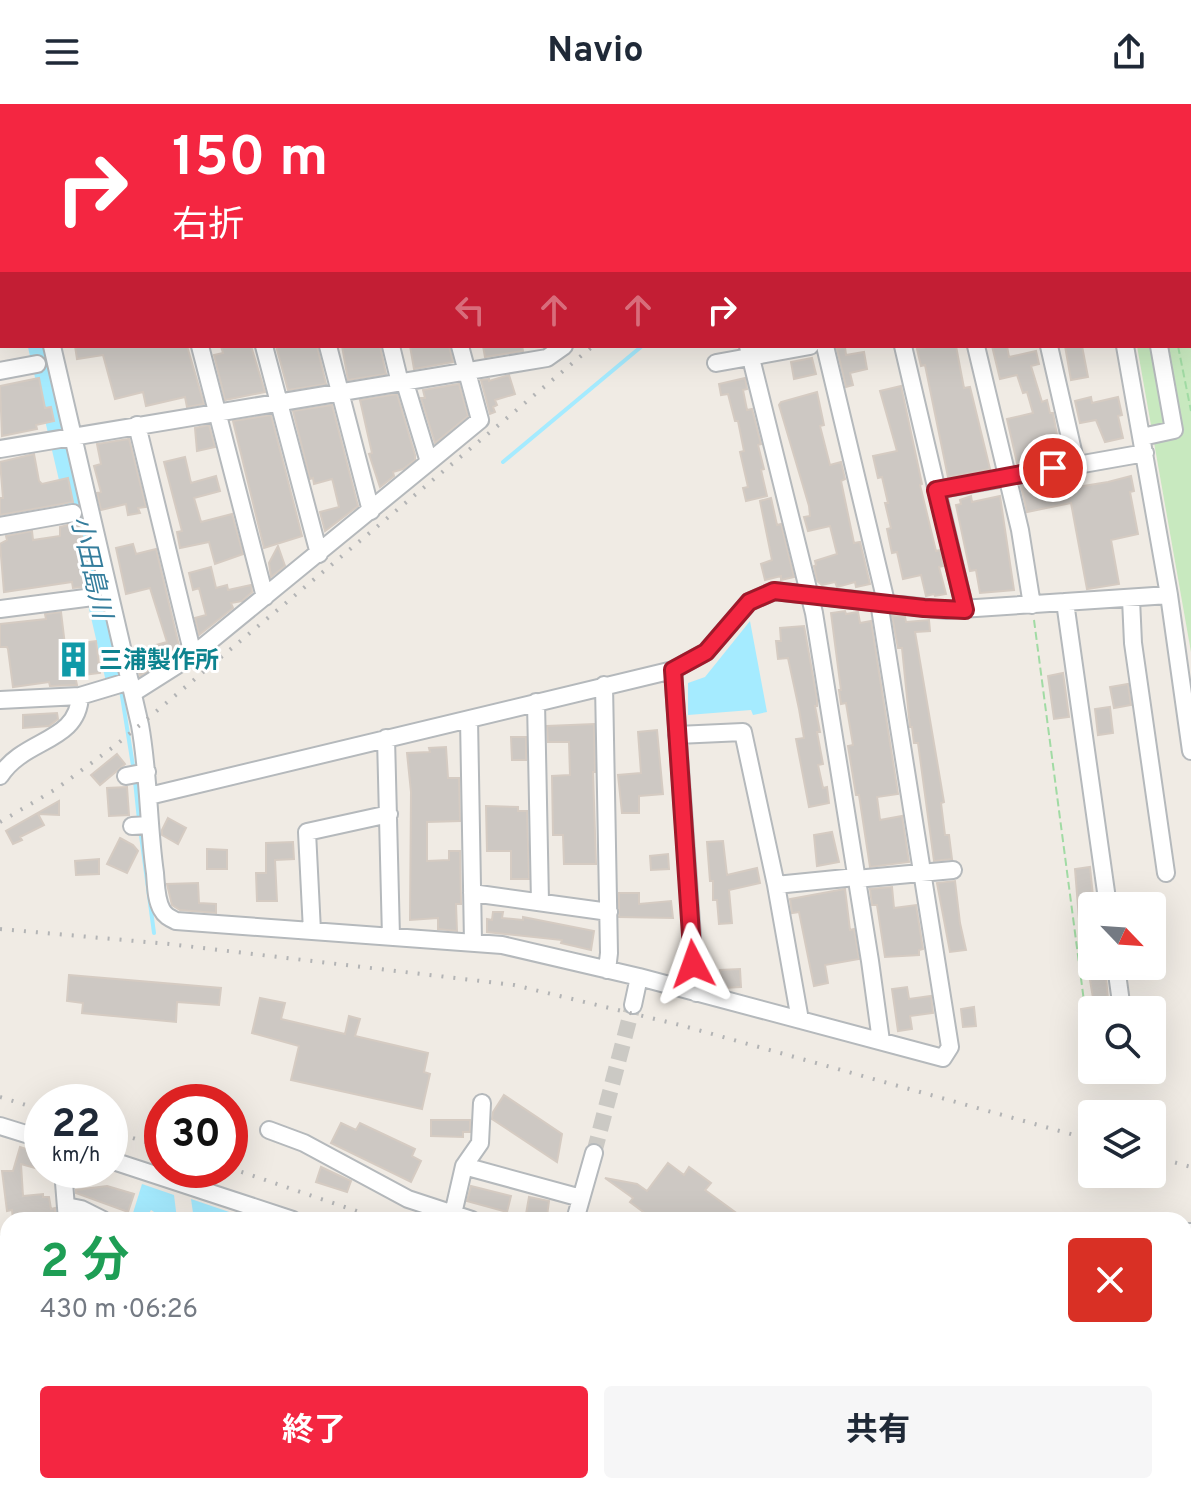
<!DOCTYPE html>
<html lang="ja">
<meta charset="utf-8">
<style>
:root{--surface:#fff;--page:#f6f6f7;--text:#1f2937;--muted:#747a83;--accent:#f42641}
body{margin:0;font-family:Overpass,"Noto Sans JP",sans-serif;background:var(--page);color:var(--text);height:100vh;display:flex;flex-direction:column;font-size:30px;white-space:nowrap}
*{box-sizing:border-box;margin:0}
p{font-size:26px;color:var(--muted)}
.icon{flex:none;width:44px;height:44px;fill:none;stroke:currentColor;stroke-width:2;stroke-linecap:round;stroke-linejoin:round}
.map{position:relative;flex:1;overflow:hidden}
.panel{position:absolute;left:0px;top:1108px;width:1192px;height:282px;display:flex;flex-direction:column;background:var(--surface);border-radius:24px 24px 0 0;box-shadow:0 8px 32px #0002}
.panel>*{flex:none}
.banner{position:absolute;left:0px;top:0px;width:1192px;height:244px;box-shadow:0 8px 32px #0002;background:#f42641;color:#fff;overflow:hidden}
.needle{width:52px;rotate:115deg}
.fabs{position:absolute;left:1078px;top:788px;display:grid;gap:16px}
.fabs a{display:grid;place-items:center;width:88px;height:88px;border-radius:8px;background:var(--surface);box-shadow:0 8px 32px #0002;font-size:40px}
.speed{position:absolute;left:24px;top:980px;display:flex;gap:16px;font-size:40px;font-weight:700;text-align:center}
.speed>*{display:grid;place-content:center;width:104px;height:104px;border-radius:50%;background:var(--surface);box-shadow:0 8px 32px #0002;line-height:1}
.speed small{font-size:20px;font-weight:400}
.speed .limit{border:12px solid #d22;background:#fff;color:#111}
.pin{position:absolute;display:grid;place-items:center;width:68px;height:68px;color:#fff;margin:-34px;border:4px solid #fff;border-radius:50%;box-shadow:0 2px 8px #0007}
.me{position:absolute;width:88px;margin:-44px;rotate:356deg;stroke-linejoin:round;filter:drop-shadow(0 0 6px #0008)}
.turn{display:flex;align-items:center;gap:28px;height:168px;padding:0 40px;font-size:36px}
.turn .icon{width:104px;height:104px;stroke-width:2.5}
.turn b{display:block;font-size:56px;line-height:68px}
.lanes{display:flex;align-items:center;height:76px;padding:0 40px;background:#0003;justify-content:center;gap:40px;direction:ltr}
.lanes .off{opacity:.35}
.round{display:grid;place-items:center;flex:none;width:84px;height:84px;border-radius:8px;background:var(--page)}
.headline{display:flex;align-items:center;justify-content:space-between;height:136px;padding:0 40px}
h1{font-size:48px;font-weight:700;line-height:60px;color:#1e9e55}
.primary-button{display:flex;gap:16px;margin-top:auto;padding:16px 40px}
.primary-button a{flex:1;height:92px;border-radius:8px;background:var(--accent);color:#fff;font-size:32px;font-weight:700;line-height:92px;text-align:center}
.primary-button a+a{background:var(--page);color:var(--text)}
header{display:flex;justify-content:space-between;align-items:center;height:104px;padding:0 40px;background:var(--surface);font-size:36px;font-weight:700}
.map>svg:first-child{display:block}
.green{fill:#c8e9bf}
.water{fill:#a5ebff}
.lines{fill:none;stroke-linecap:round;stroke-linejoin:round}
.stream{stroke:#a5ebff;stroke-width:4}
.river{stroke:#a5ebff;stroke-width:24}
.building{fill:#cdc8c3;stroke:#d5cbc2;stroke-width:2}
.minor-tunnel{stroke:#cbc9c4;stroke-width:16;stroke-dasharray:16 8;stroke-linecap:butt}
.minor-casing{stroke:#b5b9bc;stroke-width:20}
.path{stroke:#a1dba4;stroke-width:2;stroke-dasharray:8 4;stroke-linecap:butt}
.minor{stroke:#fff;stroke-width:16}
.rail{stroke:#b3b4b5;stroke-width:4;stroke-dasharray:2 10;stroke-linecap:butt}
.route-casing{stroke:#9f192a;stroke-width:20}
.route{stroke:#f42641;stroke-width:14}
.labels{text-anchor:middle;stroke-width:6;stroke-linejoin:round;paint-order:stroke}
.culture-label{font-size:24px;font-weight:bold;fill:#0d838f;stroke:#fff;text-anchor:start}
.water-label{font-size:26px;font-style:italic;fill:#347d9c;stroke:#fff}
</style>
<header><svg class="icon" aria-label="menu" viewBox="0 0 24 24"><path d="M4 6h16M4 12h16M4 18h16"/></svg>Navio<svg class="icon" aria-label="share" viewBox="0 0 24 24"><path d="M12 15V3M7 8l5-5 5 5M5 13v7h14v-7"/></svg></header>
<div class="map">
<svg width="1191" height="1389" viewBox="0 0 1191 1389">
<rect width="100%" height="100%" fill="#f0ebe4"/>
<!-- green -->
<path class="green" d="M1191,129V548L1137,242H1190Z"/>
<!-- water -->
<path class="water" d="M750,517L767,608L753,611L751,606L688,611V579L705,573Z
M142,1080L174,1091L177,1115L167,1116L151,1106L146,1115L133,1109Z
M191,1095L241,1112L240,1116H194Z"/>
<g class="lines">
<!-- stream -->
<path class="stream" d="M623,0V2
M503,358L642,242
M121,586L134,668
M135,677L139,716
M140,724L154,829
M0,1239L8,1240
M319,1382L320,1389"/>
<!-- river -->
<path class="river" d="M0,76L2,84
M40,242L117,572"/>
</g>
<!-- building -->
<path class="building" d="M75,242H187L204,300L187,303L185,293L146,302L143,288L115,295L103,251L77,255Z
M221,242H251L265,288L225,296L214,251L223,249Z
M276,242H317L326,280L288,286Z
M342,242H380L386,270L348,276Z
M410,242H449L453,258L414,265Z
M483,242H522L523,247L485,253Z
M930,242H956L964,284L970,283L990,365L948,373L925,261L921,262L917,245Z
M992,242H1007L1009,253L1036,247L1039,260L1031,262L1042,298L1047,296L1050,309H1053L1061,353L1048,355L1047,352L1017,359L1007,315L1033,309L1027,288L1023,289L1017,271L1000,275Z
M1065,242H1082L1088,273L1071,276Z
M845,243L846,251L864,248L867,265L850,269L853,281L846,283L837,245Z
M812,254L816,270L794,275L791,258Z
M509,271L515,290L495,296L497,301L493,303L495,308L490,310L481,276L489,275V277Z
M39,274L45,304L51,303L54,317L36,321L37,325L2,332L0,282Z
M745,274L747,285L743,286L747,306L752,305L761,340L758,341L764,365L761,366L767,392L746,397L743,384L748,383L740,348L744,347L738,317H735L728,290L721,291L719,280Z
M459,280L468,312L435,339L421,294H425L423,286Z
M901,282L922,380L920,381L936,447L940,446L943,462L939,463L946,490L935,492L934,490L926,492L921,471L903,475L897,448L892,449L887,425L891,424L885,399H888L882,373L878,374L873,352L897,347L880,287Z
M817,288L824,321L820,322L830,361L841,358L845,375L841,377L854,439L860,438L870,480L856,483L855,478L837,483L835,478L822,481L817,477L814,462L816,461L815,457L837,450L830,422L808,427L804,413L810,412L809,402L779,301L781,298Z
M397,290L415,351V356L403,365L393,368L394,372L380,383L369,350L372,349L360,296Z
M1091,293L1092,299L1118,293L1122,311L1118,312L1123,334L1105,338L1096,316L1080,319L1075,297Z
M332,301L358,402L325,427L320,408L339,403L333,378L332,375L314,380L313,374L310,375L293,307Z
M271,311L302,432L264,444L233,317Z
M209,321L215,343L197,347L195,324Z
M129,335L146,403L138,404L140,409L128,411L126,400L101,406L97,389L101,388L94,362L101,360L97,340Z
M34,350L39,377L42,380L68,374L73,398L0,411V394H3L0,358Z
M185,353L191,379L216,372L220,387L194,394L201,418L232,410L243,450L215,460L209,438L180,444L177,428L182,427L164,358Z
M1131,372L1134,387L1130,388L1138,430L1111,436L1119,480L1087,485L1071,399L1027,408L1021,382L1044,378L1046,388L1108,378Z
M971,392L972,398L1000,392L1014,486L980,489L976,466L970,467L956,401L961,400L960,396Z
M771,394L777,421L781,420L794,473L781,476V472L765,476L761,460L772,456L760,397Z
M79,418L93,482L73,484L72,478L4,488L0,440L7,436L6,432L32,427L33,436L60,432V423Z
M133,440L136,450L156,445L180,546L140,572L134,547L167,538L150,484L126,490L116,444Z
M278,442L285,462L271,473L269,459Z
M211,463L216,484L227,481L228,486L251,481L252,488L242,497L231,499L233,504L199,531L195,514L206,511L199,484L193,486L189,469Z
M845,507L846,510L858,508L860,519L871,517L898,690L877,693L880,716L902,712L909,758L870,763L859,691H856L848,642L853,641L846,599L841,600L839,586H841L831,509Z
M61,508L65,541L96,537L100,569L75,572L77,581L50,582L49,578L13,583L8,545L7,543H0V520L46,515L45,510Z
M892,512L905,513L906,518L929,516L930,527L915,528L944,698L941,699L945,731H949L952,755L934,757L918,639H914L912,623H910L902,544H898Z
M804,522L817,595V602H815L820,628H817L823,660L818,661L823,684L827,683L829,699L809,703L796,635L804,634L799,605L788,554L778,555L776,537H781L780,524Z
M1063,569L1069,613L1054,615L1048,572Z
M1128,580L1131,601L1114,604L1110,583Z
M1110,603L1113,629L1098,631L1095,605Z
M57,609L58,615L49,622L23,624V611Z
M594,620L595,668H593L596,760H564L563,731H553L552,672L570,671L569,638H548L547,622Z
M657,626L663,690L639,692V709H622L618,671L641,669L638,628Z
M511,633H526V656H512Z
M446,643L448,674H459L460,717L427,718V757L449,756V747H460L461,800H456L457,827L438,825V814L410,816L411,688L407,649L430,648L429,644Z
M117,650L125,660L100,681L91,671Z
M127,683L129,711L109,712L107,684Z
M59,697V711L38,710L44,721L20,733L22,736L13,740L6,727Z
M486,702L518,703V707H527L529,775H511V747H487Z
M168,714L186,724L178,740L162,731V726Z
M832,728L839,758L817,762L814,731Z
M120,734L133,741L138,747L127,769L107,760Z
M723,737L727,771L757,764L760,779L729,786L732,819L719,820L717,796H713V777H710L707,738Z
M293,738L294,755L275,756L277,797H257L256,769H266V739Z
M207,745L227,746V765H207Z
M668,750L669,765L651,766L650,752Z
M99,755V770L76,771L75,757Z
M1090,763L1094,802L1092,814L1079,815L1075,765Z
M955,777L960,819L966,846L950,848L937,779Z
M198,779L199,799L216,800V809L180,806L172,801L167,780Z
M892,783L894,804L916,801L923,845L919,846V851L885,853L877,801H872L870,785Z
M845,785L850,826L854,825L859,855L825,861L828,879L814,882L799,808L792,809L790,795Z
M619,789H639V800L671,797L673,814L619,813Z
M493,808H503L502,814L523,816V813L594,827L591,846L561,839L562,836L487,828V815L492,816Z
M1105,862L1109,906H1095L1088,864Z
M740,865L741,883L722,884L720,866Z
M69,871L221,884L219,901L177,898L176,918L82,909L83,899L67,897Z
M907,883L909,895L931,892L933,909L910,912L912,925L898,927L892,885Z
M260,894L285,899L281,915L345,930L349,912L360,915L355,932L428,949L424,968L430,970L422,1005L291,976L299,942L252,929Z
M974,903L976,922L963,923L961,905Z
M504,991L562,1030L557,1058L492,1015L493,1008Z
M431,1016H470V1028H463V1033L431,1032Z
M341,1019L356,1026L360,1019L415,1045L412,1052L421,1057L411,1078L331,1039Z
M20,1043L42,1050V1066L21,1060L23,1092L43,1090V1093H49L51,1105L55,1104L56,1116H13L12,1106L7,1107L2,1067H13Z
M668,1059L684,1071L689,1063L711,1079L705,1086L746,1116H654L630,1098L633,1094L605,1074L637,1080L647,1087Z
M321,1063L351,1077L347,1088L316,1078Z
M107,1082L134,1090L128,1108L76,1089V1086Z
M471,1082L511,1092L507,1108L467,1097Z
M529,1093L549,1097L547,1112L526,1110Z"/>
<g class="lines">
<!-- minor-tunnel -->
<path class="minor-tunnel" d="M594,1049L633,901"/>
<defs>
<path id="minor" d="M137,0V2
M210,0L211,2
M404,0V2
M487,0L488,2
M561,0V2
M696,0L697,2
M785,0L786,2
M958,0V2
M1060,0V2
M360,2L384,0
M905,2L907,0
M0,13L2,33
M0,188H2
M52,242L140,621C149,670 148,720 155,769C156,781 156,796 162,806C165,812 170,814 176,817L502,841L639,873L633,901
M200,242L265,493
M264,242L319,450
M328,242L371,407
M391,242L400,279
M748,242L814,509L870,857L881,937
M825,242L886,498
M903,242L965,506
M976,242L1020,426L1032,501
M1049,242L1076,360
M1125,242L1169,491L1191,647
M716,259L810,242
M0,267L37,260
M137,321L193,551
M1142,333L1174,326L1159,242
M0,345L547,254L564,242
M429,358L480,316L460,242
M936,386L1145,349
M0,422L73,409
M1131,495L1133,539L1166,769
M1065,498L1108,802
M0,505L93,493
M673,566L696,889
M604,581L609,849L607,866
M133,589L193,551L429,358L405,279
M0,596L80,592L130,577
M536,598L540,798
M469,615L473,838
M677,631L743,628L776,781L800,916
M386,634L391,833
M0,672C24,634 78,639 80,592
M126,672L147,668
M149,692L673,566L706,548L749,498L774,487L946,506L1169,491
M132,722L149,721
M856,775L953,766
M776,781L856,773
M472,789L609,808
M312,827L307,728L389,710
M1116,862L1122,906
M639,873L943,954L950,943L879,498
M1130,966L1131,970
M0,1022L42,1035
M269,1026L304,1039L408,1095L472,1116
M110,1056L293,1116
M464,1062L581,1094
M63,1066L67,1116
M66,1102L81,1105L103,1116
M453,1110L464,1062L480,1039L482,999
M575,1116L594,1049
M1184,1128H1191
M6,1139L2,1149L5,1205H8
M1184,1203L1191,1202
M1184,1218L1191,1215
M7,1294L8,1299
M1184,1355L1191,1329
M26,1382L28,1389
M226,1382L228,1389
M286,1382L287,1389
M436,1382L437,1389
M520,1382L521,1389
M870,1382L895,1389
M938,1389L940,1382
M1015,1389L1017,1382
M1092,1389L1094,1382
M1175,1389L1176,1382"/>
</defs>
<!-- minor casing -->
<use href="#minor" class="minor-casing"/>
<!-- path -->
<path class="path" d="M0,111H2
M1178,242L1191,307
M1034,516L1090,943"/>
<!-- minor -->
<use href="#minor" class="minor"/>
<!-- rail -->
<path class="rail" d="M879,2L881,0
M0,718L56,685L116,641L593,242
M0,825L169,840L514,881L680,921L1092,1036
M0,993L42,1006
M110,1027L162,1043
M1152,1052L1191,1063
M230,1064L383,1116
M1184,1188H1191"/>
</g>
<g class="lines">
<defs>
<path id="route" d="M693,860L673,566L706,548L749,498L774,487L924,504L965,506L936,386L1053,364"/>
</defs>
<!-- route casing -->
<use href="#route" class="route-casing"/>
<!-- route -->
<use href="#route" class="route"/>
</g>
<!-- icons -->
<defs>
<symbol id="building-bare" viewBox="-9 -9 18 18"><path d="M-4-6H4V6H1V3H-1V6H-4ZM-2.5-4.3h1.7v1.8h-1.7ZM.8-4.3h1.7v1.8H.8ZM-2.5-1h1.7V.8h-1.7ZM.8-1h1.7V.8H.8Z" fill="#0f9aa8" stroke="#fff" stroke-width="2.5" paint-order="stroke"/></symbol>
</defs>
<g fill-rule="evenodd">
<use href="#building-bare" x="48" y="530" width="51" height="51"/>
</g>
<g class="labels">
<!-- culture labels -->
<g class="culture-label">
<text x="99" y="564">三浦製作所</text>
</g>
<!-- water labels -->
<g class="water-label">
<text transform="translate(92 463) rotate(77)" y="9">小田島川</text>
</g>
</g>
</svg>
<div class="fabs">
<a><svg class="needle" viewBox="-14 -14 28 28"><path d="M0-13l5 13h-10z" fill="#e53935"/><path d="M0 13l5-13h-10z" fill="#747a83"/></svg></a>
<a><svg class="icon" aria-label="search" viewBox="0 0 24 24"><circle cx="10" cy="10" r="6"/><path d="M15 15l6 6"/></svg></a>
<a><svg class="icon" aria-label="layers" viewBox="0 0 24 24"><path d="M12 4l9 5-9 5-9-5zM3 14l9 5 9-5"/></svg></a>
</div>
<div class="speed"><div>22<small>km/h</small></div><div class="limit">30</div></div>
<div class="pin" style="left:1053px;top:364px;background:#d93025"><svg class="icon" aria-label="arrive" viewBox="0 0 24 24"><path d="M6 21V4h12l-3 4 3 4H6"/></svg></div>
<svg class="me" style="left:693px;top:860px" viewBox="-20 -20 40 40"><path d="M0-17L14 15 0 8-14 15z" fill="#f42641" stroke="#fff" stroke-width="4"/></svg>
<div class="banner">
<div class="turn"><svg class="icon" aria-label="right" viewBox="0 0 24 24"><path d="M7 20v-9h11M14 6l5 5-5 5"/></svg><div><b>150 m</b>右折</div></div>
<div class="lanes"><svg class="icon off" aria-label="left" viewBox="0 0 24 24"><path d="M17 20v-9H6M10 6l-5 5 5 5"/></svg><svg class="icon off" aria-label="ahead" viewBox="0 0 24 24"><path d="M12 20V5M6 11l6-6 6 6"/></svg><svg class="icon off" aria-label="ahead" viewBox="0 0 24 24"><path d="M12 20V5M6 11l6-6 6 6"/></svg><svg class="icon" aria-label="right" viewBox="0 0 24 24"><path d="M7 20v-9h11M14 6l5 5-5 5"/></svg></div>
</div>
<section class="panel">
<div class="headline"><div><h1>2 分</h1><p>430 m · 06:26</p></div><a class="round" style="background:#d93025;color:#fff"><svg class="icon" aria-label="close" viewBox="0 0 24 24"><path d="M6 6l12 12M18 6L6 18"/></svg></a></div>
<div class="primary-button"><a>終了</a><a>共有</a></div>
</section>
</div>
